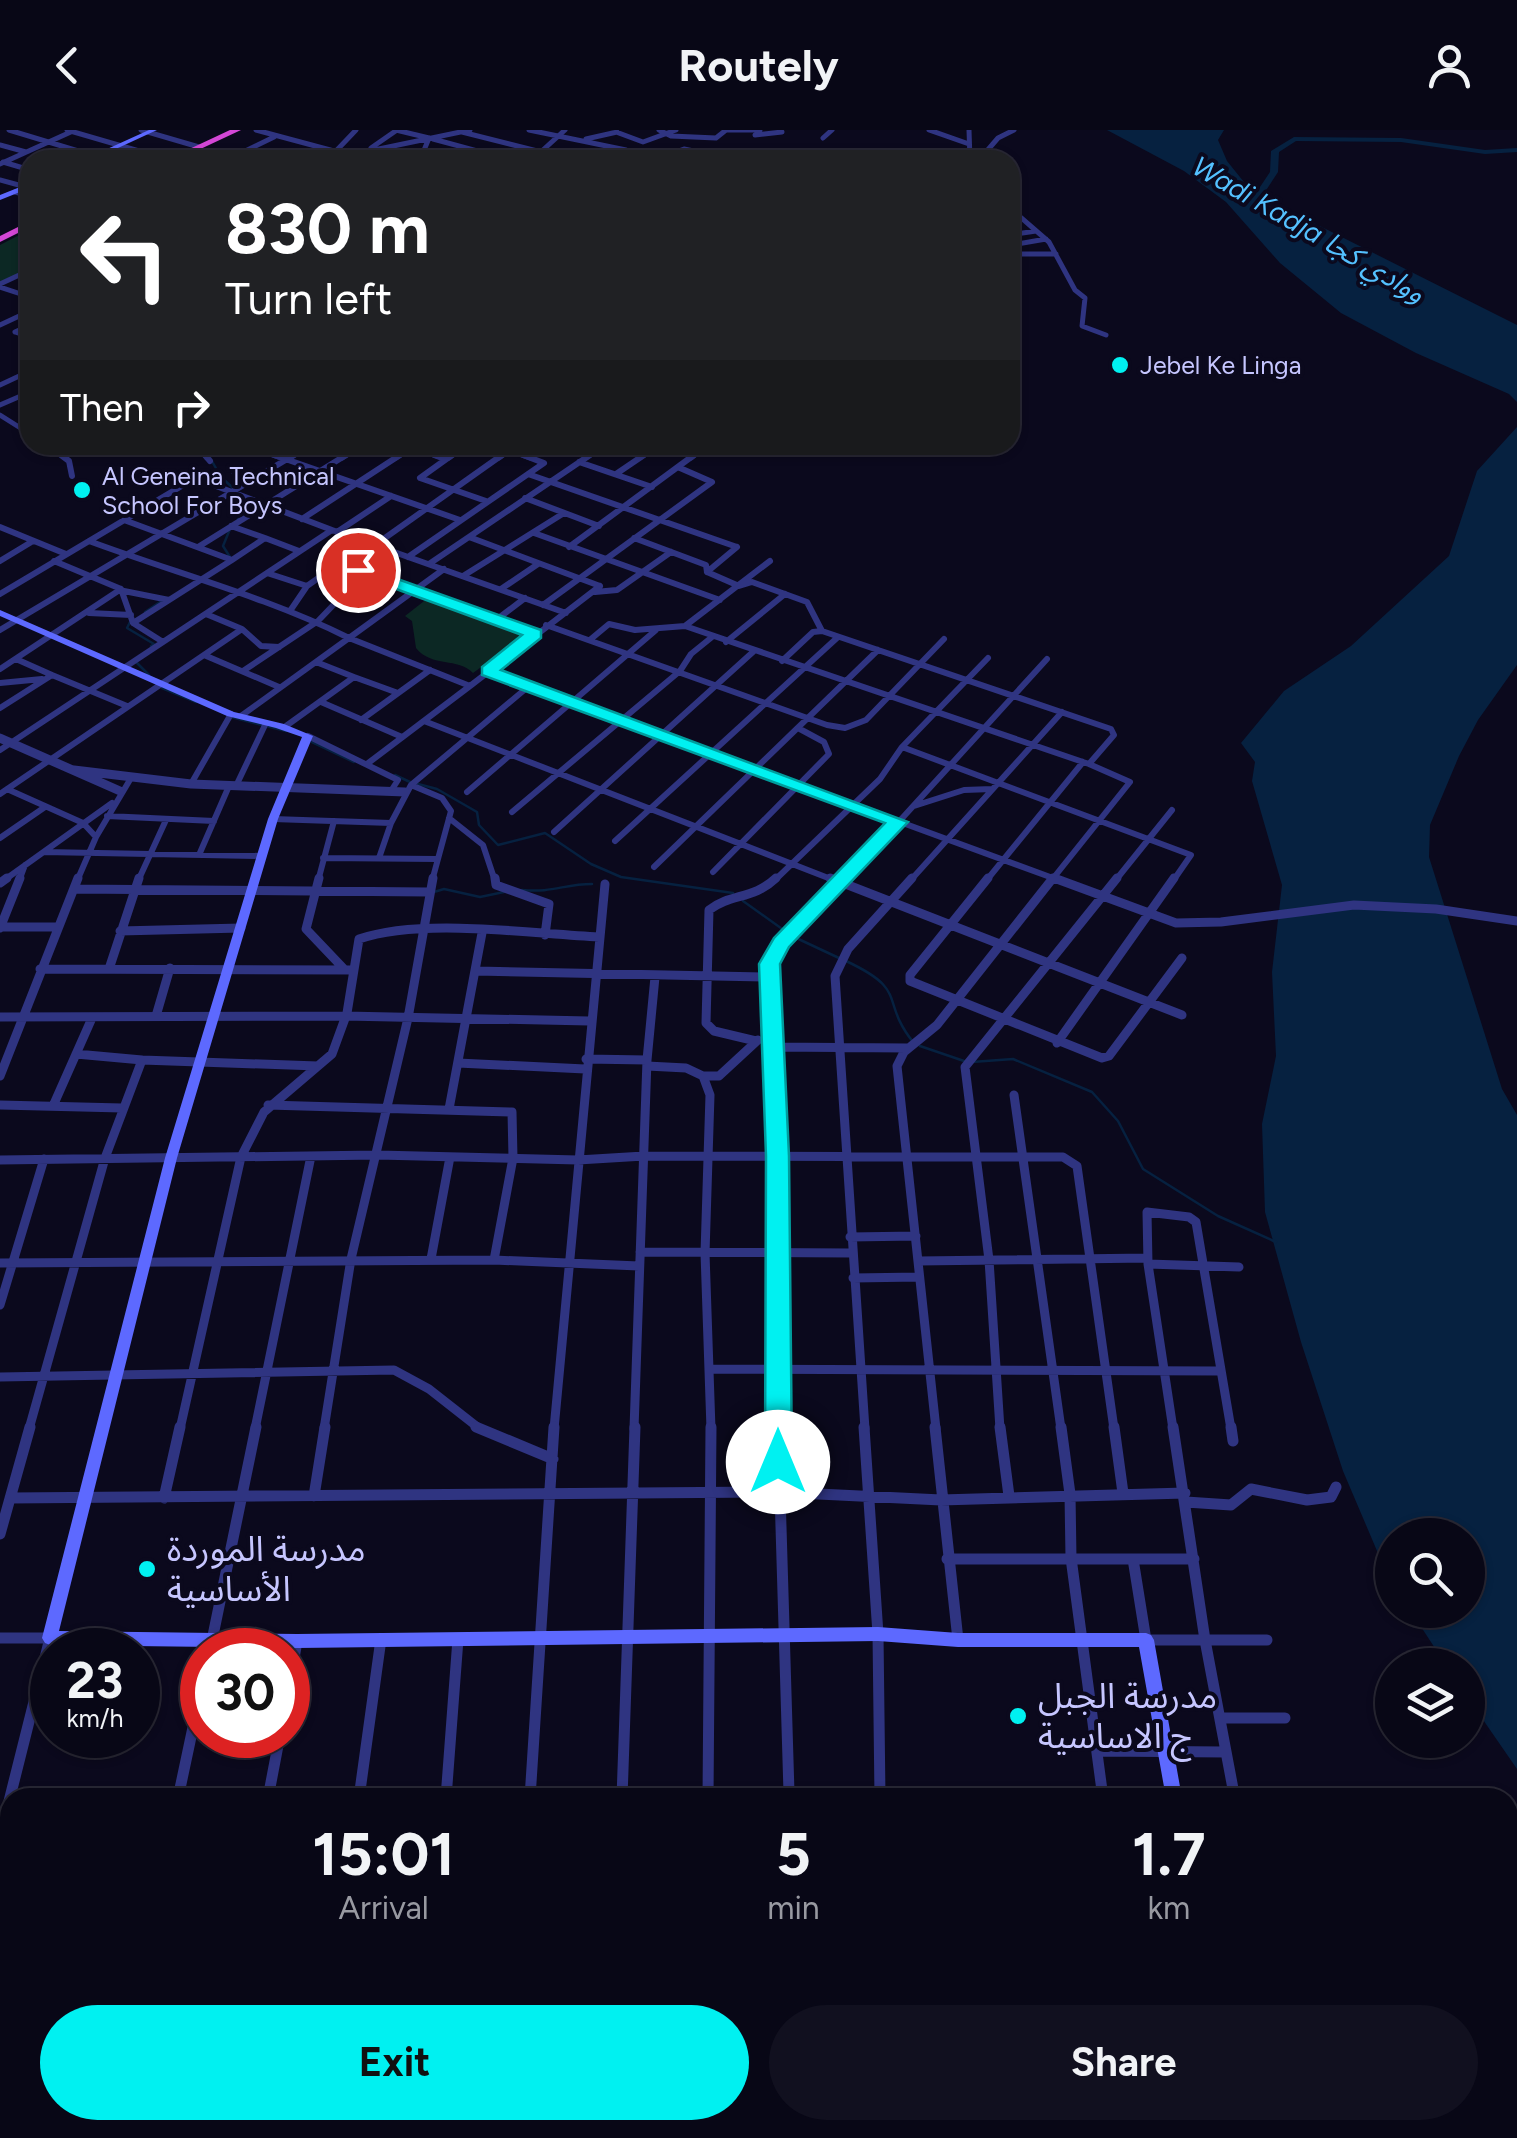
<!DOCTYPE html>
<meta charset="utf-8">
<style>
:root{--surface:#080716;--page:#11101f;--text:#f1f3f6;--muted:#9899a1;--line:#292835;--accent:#00f1f1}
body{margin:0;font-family:Figtree,"Noto Sans Arabic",sans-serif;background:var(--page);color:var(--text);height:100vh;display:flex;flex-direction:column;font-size:38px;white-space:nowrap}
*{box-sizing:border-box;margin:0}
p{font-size:32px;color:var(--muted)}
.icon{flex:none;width:55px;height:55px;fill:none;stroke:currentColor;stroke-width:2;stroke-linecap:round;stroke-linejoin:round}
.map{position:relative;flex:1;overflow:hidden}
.details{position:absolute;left:0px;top:1658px;width:1518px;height:352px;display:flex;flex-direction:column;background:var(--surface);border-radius:30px 30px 0 0;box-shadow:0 2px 8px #0004,0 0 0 2px var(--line)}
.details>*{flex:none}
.top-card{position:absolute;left:20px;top:20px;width:1000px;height:305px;border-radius:30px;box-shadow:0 2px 8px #0004,0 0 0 2px var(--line);background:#202124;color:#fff;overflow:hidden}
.controls{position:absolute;left:1375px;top:1388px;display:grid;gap:20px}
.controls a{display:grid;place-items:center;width:110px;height:110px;border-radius:50%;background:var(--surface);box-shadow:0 2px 8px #0004,0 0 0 2px var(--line);font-size:50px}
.speed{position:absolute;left:30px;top:1498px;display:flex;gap:20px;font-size:50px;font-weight:700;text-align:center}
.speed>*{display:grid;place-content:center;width:130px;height:130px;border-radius:50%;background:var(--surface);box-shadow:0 2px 8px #0004,0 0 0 2px var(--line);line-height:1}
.speed small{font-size:25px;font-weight:400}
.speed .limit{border:15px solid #d22;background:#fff;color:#111}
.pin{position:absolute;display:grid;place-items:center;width:85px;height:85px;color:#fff;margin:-42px;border:5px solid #fff;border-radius:50%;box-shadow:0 2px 10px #0007}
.me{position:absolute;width:110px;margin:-55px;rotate:0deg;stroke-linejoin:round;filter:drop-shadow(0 0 8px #0008)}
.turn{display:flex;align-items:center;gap:35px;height:210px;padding:0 40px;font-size:45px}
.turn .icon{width:130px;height:130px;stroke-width:2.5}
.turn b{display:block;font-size:70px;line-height:85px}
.then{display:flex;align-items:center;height:95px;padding:0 40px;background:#0003;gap:20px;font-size:38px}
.eta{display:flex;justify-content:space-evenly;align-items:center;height:170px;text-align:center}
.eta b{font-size:60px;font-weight:700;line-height:70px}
.primary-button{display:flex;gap:20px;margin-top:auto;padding:20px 40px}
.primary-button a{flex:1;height:115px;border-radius:60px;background:var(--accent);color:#111;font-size:40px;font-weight:700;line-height:115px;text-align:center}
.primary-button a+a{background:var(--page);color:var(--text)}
header{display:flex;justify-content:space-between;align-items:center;height:130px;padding:0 40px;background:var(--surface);font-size:45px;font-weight:700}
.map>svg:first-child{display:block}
.green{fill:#0c2824}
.water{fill:#062140}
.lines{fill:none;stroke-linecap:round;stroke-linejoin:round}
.stream-far1{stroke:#062140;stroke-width:2.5}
.stream{stroke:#062140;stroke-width:4}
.river{fill:#062140;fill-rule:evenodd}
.minor-far3{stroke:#2f3481;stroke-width:5}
.minor-far2{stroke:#2f3481;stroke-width:6}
.minor-far1{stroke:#2f3481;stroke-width:9}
.minor{stroke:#2f3481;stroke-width:11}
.tertiary{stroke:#2f3481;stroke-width:9}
.secondary{fill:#5d69ff;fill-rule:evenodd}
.trunk{fill:#d447d7;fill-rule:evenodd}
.route{fill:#00f1f1;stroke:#009d9d;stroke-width:2.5}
.poi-dot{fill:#00f1f1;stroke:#0b091d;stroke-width:4}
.labels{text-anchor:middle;stroke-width:8;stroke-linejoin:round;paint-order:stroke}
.far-poi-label{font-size:25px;fill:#c6c6ff;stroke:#0b091d;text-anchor:start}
.far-water-label{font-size:28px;font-style:italic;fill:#54c1ff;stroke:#0b091d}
.near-poi-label{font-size:35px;fill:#c6c6ff;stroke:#0b091d;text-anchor:start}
</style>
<header><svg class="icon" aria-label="back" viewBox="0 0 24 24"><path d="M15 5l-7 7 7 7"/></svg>Routely<svg class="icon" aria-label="person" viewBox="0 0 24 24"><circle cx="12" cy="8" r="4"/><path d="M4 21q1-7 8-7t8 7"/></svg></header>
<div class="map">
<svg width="1517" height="2008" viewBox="0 0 1517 2008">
<rect width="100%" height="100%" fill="#0b091d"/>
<!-- green -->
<path class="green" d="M25,102L30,106V139L0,153V115Z
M428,468L525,505L473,543C458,527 432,538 416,518L412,491L405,486Z"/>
<!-- water -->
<path class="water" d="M1107,0H1224L1218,10L1227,31L1252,62L1517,195V272L1509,264L1416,223L1341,183L1280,133L1226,72L1184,41Z
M1517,297V535L1478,590L1459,626L1430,695L1429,727L1502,959L1517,985V1639L1468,1568V1535H1446L1410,1480H1468V1405H1392V1454L1389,1449L1343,1341L1301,1212L1265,1082L1262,994L1276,926L1272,842L1282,755L1252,651L1255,632L1241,613L1284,561L1351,516L1449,426L1477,341Z"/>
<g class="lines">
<!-- stream-far1 -->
<path class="stream-far1" d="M208,315L205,319L221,347L233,358
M238,389L253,373
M230,399L223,416L230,427
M145,482L163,470
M130,492L127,498L154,514L151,516
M137,533L149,545
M162,558L196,572
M231,587L286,601
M312,612L354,632
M395,645L410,652
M418,654L437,659L477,682L479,695L498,715L545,703L591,734L621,747L733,763
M522,760C553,763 564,754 592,754
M434,762L444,759L480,767L504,762
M743,771L785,801
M792,806L839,828
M846,831C910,861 879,869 913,912
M920,916L964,931
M972,932L1013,929L1092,962L1118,991L1143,1039L1218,1086L1276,1112"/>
<!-- stream -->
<path class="stream" d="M0,1961L10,1963
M202,2000L214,2008"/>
<!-- river -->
<path class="river" d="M1294,7L1401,8L1485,20L1517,18V22L1485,24L1401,12L1296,11L1279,22L1278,42L1257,74H1251L1250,72L1270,42L1271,21Z"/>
<!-- minor-far3 -->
<path class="minor-far3" d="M9,0L108,30
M67,0L170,30
M141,0L199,17
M256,0L334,21L323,30
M396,0L429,8L420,30
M529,0L626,20
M659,0L671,6L716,8L726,0
M728,0H760
M929,0L969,14
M969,0L970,30
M462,2L573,30
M616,2L643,12L676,0
M755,5L782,2
M823,8L832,0
M433,9L511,30
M586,9L617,2
M0,15L26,22
M371,18L397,0
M334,21L367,30
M336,21L356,0
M350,25L470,0
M235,26L253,30
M46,30L70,19
M227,30L274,7
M532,30L565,0
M655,30L684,19L737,30
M987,30L986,22L998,8L1014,0
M3,32L30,40
M0,34L73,1
M1010,49L1017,55L1015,64L1019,68
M0,50L26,57
M15,62L30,66
M1010,78L1049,112L1075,160L1085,168L1082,196L1106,205
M22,98L30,104
M1010,105L1036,101
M1010,124H1056
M1011,124L1012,115L1046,109
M0,154L30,140
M0,157L30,167
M0,195L30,181
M15,202L30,195
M15,202L30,207
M0,255L30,241
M0,275L30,262
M0,285L30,304
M47,315L65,328
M244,315L281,328
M323,315L350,323
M494,315L530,328
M571,315L593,322
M408,316L442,328
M197,317L207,328
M290,328L311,315
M342,328L363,315
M396,328L413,317
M449,328L467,315
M499,328L517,315
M586,328L605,315
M640,328L659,315
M691,328L708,315"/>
<!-- minor-far2 -->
<path class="minor-far2" d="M61,325L69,331L72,346
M205,325L210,331
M274,325L460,390
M434,325L445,329
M452,325L420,348L486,371
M579,332L652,357
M234,342L252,349
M528,344L737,417
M616,344L644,325
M525,368L599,396
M302,389L400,325
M124,390L232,430L265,408L299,421
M231,396L265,408
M0,397L66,424
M332,400L566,483
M337,402L391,366
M534,403L720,470
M469,407L600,456
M634,408L706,435L707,442L739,456L752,452L807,472L822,501
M89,411C175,443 267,467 349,508L241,586
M375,415L502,325
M198,417L346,325
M569,417L694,325
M408,427L544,333L523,325
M0,431L33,411
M54,431L121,459L133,493L163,512
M339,432L534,504
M429,434L590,325
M707,442L737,417
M267,443L307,456
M463,446L564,383
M501,459L538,434
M124,461L169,470
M595,462L617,460L671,422
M0,464L195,348L332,400L0,620
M543,475L712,352L680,338
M290,481L307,456L368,413
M89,483L131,485
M206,484L242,499
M496,490L525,468
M133,493L232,430
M546,495L827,595L845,598L866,590L944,509
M685,496L770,431
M0,500L294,325
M591,509L609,494L635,500L685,496L1089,634L1130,652L1051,751
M726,512L785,464
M204,525L279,557
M16,529L52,545
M782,531L813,502L822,501L1111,599L1114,605L1089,634
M0,539L121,459
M243,541L318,491L341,467L376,447
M488,541L1061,751
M354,547L398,563
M0,553L42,549
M470,556L600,456
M321,572L402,607
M0,578L52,545L127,576
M361,590L430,540
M424,591L836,751
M286,596L354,547L316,532
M308,606L398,650L391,661
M902,617L1191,725L1173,751
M367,634L470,556L349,508L444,439
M191,654L231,584
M411,655L442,668L451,681L432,751
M236,656L265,595
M7,659L83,693L96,707
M467,662L656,500
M0,664L242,499L261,516L279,517
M914,676L964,660L992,659
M512,682L680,541L691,524L712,507
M107,686L214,691
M449,688L483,715L495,751
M273,689L391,693
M554,702L754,521
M0,708L45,677
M615,711L838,507
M44,722L262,726
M199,725L229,656
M323,728L437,729
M379,728L391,693L411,655L529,556
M654,737L878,520
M713,742L829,624L824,612L798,598
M3,751L112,673
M19,751L25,735
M77,751L96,707L131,648
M138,751L166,690
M318,751L334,691
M774,751L880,649L902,617L988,528
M845,751L1047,529
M910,751L1062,582
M986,751L1083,632
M1115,751L1172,680"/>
<!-- minor-far1 -->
<path class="minor-far1" d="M319,748L306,799L345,840
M495,748L496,755L549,774L545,805
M830,748L1182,885
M988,748L910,845V851L1102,928L1109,926L1182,828
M1054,748L1176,793L1221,792L1354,775L1436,779L1517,791
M0,753L7,748
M75,759L429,762
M0,797H57
M0,798L20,748
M120,801L241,798
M40,839L354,840
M109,839L139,748
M477,841L770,847
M156,886L170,838
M0,887L345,886L589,891
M756,911L714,901L706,893L709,780C731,763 753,770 776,748
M1057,913L1174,748
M771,917L908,918
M76,924L142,930
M586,929L647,930
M458,933L585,939
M647,936L686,938L703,946H719L758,910
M0,946L78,748
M703,946L710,965L705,1123L711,1299
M1014,965L1061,1299
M0,975L122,978
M268,975L512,982L513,1028L494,1130
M53,976L92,888
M449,979L482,803
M0,1030L378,1025L578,1030L644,1026L1063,1027L1077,1036L1114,1299
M850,1107L916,1106
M640,1122L851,1123
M431,1129L450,1027
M918,1131L1147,1128
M0,1133L494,1130L639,1136
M1148,1134L1239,1137
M853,1148L919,1147
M0,1175L44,1029
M711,1239L1218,1241
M0,1247L394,1240L429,1259L480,1299
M29,1299L105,1028L142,930L318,936
M180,1299L241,1027L264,982L332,924L347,883L359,809C422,787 531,804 599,807
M255,1299L311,1026
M324,1299L351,1129L408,888L433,748
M554,1299L605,754
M634,1299L647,930L655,847
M778,1299L777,1026L769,834L781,813L847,748
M865,1299L835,846L848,819L912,748
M936,1299L897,936L904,922L937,895L1053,748
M1000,1299L989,1130L965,937L1117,748
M1173,1299L1148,1134L1147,1082L1189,1087L1196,1092L1231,1299"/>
<!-- minor -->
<path class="minor" d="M476,1297L553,1329
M778,1297L789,1663
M864,1297L878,1504L880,1668
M935,1297L958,1510
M1000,1297L1009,1366
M1061,1297L1070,1364L1071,1428L1103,1668
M1114,1297L1123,1363
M1173,1297L1205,1510L1234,1664
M1231,1297L1233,1311
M314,1366L325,1297
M10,1368L778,1362L941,1370L1185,1363
M164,1368L180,1297
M1186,1372L1231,1375L1251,1359L1307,1370L1331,1367L1336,1357
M0,1404L30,1297
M947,1429H1194
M1133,1429L1146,1510H1267
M0,1508H50L0,1707
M210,1520L256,1297
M288,1563L297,1511
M1220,1588H1285
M1097,1621L1226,1622
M113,1668L178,1664L261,1668
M178,1668L202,1555
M268,1668L280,1605
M284,1668H405
M359,1668L381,1509
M446,1668L458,1509
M493,1668L880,1663L918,1668
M530,1668L554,1297
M622,1668L635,1297
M708,1668L711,1297
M974,1668L1290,1664
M0,1850H10
M707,2000L708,2008
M1207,2000L1217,2008
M112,2008L113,2000
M309,2008L310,2000
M509,2008L510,2000
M610,2008L611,2000
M899,2008L922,2000
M1132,2008L1134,2000"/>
<!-- tertiary -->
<path class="tertiary" d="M0,608L120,661
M74,640L191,654L405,662"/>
<!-- secondary -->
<path class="secondary" d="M149,0H157L92,30H83Z
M30,53V58L0,70V65Z
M0,480L234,582L284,594L313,606L278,689L177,1028L59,1501L297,1504L878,1497L958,1503H1146L1151,1505L1154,1510L1182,1668H1166L1139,1517H958L878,1511L297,1518L50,1515L45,1513L42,1508L165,1028L268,689L302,607L276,598L227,586L0,486Z
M1508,1782L1517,1784V1800L1508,1798Z"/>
<!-- trunk -->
<path class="trunk" d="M230,0H241L177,30H166Z
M30,91V97L0,112V106Z"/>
</g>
<!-- route -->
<path class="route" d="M358,435L541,500V508L501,540L908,692L789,817L780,834L789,1026L792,1332L788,1339L778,1343L769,1339L765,1332L766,1026L759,834L774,808L885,693L482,545V537L522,505L352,443L349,440Z"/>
<!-- markers -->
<g class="poi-dot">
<circle cx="1120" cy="235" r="10"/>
<circle cx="82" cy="360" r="10"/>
<circle cx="147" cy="1439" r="10"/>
<circle cx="1018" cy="1586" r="10"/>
</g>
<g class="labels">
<!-- far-poi labels -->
<g class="far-poi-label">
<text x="1140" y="244">Jebel Ke Linga</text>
<text x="102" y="355">Al Geneina Technical<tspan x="102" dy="29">School For Boys</tspan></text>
</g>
<!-- far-water labels -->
<g class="far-water-label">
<text transform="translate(1309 99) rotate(30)" y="10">Wadi Kadja ووادي كجا</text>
</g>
<!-- near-poi labels -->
<g class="near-poi-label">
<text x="167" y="1431">مدرسة الموردة<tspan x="167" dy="40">الأساسية</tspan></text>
<text x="1038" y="1578">مدرسة الجبل<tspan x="1038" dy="40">ج الاساسية</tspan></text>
</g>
</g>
</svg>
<div class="controls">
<a><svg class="icon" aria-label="search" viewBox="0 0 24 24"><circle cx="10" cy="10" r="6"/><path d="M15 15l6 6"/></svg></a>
<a><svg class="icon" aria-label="layers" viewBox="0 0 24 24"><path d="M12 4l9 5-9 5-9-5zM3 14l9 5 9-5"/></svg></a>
</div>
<div class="speed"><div>23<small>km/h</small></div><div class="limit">30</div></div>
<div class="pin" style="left:358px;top:440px;background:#d93025"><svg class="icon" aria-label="arrive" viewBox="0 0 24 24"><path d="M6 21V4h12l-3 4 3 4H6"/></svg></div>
<svg class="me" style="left:778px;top:1332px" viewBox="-20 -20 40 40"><circle r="19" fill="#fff"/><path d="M0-13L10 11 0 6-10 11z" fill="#00f1f1"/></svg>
<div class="top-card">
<div class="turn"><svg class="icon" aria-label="left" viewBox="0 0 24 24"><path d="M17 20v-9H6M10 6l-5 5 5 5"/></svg><div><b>830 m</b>Turn left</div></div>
<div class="then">Then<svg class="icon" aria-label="right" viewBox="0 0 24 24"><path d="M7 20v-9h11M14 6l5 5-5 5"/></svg></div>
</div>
<section class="details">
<div class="eta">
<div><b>15:01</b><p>Arrival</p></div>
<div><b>5</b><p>min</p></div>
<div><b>1.7</b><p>km</p></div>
</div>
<div class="primary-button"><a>Exit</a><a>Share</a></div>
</section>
</div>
